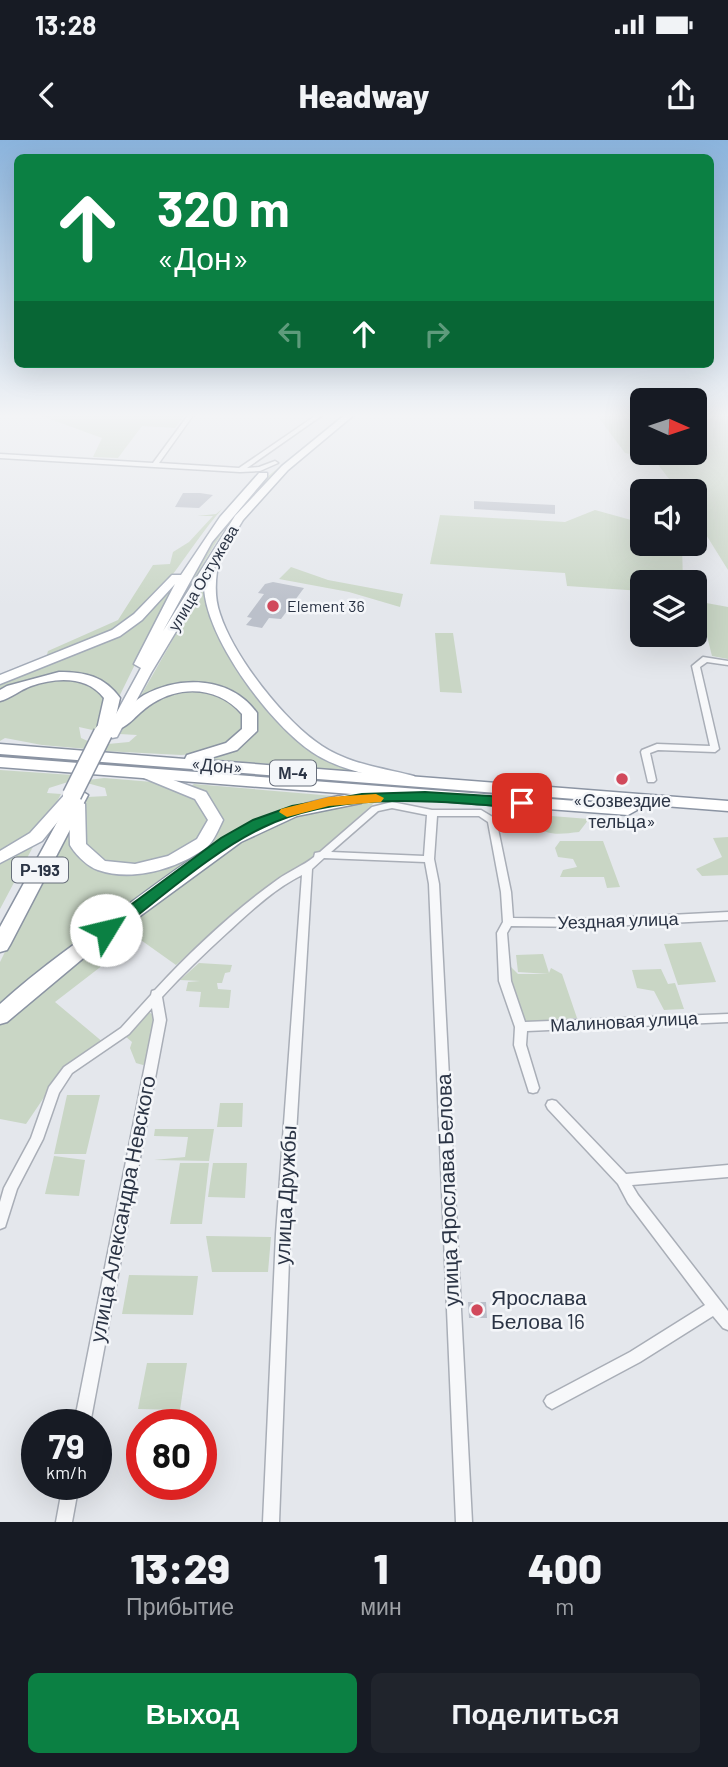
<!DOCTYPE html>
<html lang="ru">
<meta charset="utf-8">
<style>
:root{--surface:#171b24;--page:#20242c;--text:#f1f3f6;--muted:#9ea1a6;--accent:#0b8043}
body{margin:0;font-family:Barlow,sans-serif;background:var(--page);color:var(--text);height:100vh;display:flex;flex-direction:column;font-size:26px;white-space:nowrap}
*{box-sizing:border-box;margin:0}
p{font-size:23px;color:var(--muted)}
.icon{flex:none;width:38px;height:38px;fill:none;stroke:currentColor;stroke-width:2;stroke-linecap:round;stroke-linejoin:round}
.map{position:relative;height:1382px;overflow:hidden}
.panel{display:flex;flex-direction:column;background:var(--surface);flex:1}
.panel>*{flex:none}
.guide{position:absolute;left:14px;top:14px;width:700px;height:214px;border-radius:10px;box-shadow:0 7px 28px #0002;background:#0b8043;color:#fff;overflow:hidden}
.needle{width:46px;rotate:93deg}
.fabs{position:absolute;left:630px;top:248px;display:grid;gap:14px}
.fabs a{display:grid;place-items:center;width:77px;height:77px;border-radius:10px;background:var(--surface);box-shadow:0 7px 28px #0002;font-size:35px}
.speed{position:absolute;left:21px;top:1269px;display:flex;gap:14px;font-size:35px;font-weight:700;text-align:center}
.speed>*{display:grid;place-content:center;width:91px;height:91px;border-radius:50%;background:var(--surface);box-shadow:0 7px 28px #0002;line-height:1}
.speed small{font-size:18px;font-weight:400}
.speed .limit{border:10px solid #d22;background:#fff;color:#111}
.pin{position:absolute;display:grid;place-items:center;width:60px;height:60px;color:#fff;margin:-30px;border-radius:14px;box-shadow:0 4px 10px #0006}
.me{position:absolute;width:77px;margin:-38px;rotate:54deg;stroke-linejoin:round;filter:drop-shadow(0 0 5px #0008)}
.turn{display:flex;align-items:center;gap:24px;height:147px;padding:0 28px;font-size:32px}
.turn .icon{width:91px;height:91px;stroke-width:2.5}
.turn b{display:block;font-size:49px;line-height:60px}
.lanes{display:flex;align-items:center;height:66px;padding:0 28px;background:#0003;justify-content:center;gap:35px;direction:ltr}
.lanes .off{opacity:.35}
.eta{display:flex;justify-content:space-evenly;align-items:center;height:119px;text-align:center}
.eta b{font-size:42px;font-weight:800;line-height:49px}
.button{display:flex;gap:14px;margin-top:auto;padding:14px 28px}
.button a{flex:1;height:80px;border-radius:10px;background:var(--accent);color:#fff;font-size:28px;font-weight:800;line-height:80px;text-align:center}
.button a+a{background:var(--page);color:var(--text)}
.status{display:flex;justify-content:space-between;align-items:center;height:49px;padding:0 35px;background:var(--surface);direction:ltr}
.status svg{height:19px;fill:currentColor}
header{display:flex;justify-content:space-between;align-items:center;height:91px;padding:0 28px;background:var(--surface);font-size:32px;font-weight:800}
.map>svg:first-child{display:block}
.green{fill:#c9d6c5}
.building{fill:#bbc0ca}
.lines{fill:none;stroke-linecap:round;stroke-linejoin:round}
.street-casing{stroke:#a9aeb7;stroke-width:3}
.primary-casing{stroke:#a3abb8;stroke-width:3}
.highway-casing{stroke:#8b94a3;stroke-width:3}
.street{fill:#f7f8fa;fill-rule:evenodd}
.primary{fill:#fff;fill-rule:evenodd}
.highway{fill:#fff;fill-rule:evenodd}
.highway-bridge-casing{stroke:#8b94a3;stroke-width:21;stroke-linecap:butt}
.highway-bridge{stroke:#fff;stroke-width:18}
.route{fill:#0b8043;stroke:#07532c;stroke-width:2}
.slow{fill:#f59e0b}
.poi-dot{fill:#d1495b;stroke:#f4f6f9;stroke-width:2.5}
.labels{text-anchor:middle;stroke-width:5;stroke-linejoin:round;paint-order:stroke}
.far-street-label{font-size:16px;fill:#2b3445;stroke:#f4f6f9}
.far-poi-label{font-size:16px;fill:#2b3445;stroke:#f4f6f9;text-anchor:start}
.shield{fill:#f4f6f9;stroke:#676e7b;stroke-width:2}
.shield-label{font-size:16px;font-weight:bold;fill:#2b3445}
.street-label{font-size:18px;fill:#2b3445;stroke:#f4f6f9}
.poi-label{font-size:18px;fill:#2b3445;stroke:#f4f6f9}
.near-street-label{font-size:21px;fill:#2b3445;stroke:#f4f6f9}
.near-poi-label{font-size:21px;fill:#2b3445;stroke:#f4f6f9;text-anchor:start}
</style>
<div class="status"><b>13:28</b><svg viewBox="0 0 49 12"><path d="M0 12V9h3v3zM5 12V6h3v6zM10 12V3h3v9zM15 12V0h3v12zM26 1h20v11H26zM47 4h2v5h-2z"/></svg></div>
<header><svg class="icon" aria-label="back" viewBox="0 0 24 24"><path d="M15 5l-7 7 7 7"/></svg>Headway<svg class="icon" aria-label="share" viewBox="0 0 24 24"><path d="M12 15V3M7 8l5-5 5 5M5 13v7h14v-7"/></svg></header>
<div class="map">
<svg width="728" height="1382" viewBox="0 0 728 1382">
<rect width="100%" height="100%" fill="#e4e7ec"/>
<!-- green -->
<path class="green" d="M36,274H185L175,288L142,286L118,318L93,317L102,298Z
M343,274H345C300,309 255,345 222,393C198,429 181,469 155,504L206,408L266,338Z
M596,274H642V313H695V274H728V430L695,377V352H679L653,318L625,313Z
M222,369C188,407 158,469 111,493C91,503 67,510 46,518L48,511L118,480L153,425L170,424L173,412L189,402L213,376H197L216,374Z
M595,370L642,383V404H682L683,443H642V451L567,446L565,433L430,424L440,375L565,382Z
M291,427L328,440L403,454L400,467L349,452L279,439Z
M176,441L118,559L97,591L79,587L81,598L90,602L87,609L42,605L5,598L0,601V543L109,500Z
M205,443L206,461L213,484L283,585L364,632L210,619L206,613L181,615L104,611L108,604L129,602L137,595L119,594Z
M701,462L728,467V519L712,516L704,484L697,483L695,469H702Z
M435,493H453L462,553L440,552Z
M0,630L72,635L68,642L49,648L47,653L61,654L0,769Z
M104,638L165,643L187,649L194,644L334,656L340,657L342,664L374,663L310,720L260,752L176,825L138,798L55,862L104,903L66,925L26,984L0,979V822L61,698L79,693L87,657L107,656L105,648L87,643L88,640Z
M539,675L589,679L579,692C561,694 548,697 532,684Z
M728,697V735L702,736L696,729L722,717L713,698Z
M560,701H603L620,747L607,748L604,737H560L563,730L577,727L573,719L558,717L555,708Z
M701,802L716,842L678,845L664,804Z
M543,814L549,833L551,828L562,834L577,878L521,882L508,840L510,826L518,834H549L518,832L516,815Z
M199,823L232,825L230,832L225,833L222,843H217L218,849L231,850L229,868L199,867L201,852L186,851L188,842L200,841L180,840Z
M661,829L668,844L675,843L684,869L664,870L654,851L637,848L632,830Z
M149,872L157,878L150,922L143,925L136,923L130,908L132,902L125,896Z
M67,955H100L86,1014H54Z
M220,963H243L242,987H217Z
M155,989H214L209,1021L154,1020L185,1017L188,997L154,996Z
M54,1016L85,1020L79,1056L45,1054Z
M180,1023H209L202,1084H170Z
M213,1023H247L245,1058L208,1057Z
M206,1096L271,1097L268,1132H212Z
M129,1135L198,1136L193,1175L122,1174Z
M147,1223H187L180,1270L138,1269Z"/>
<!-- building -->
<path class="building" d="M183,353H200L213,355L199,368L175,367Z
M474,361L555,365V374L474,369Z
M273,442L304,448L281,479L269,478L262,488L246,485L252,478L247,477L264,454L258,453L265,444Z
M468,1162H486L487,1178H469Z"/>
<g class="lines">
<defs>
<path id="street" d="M189,274H194L159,323L239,328L318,274H324L247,328L259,327L275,321L278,323L260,331L240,332L0,318V314L153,323Z
M703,517L728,521V525L707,522L700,527L719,609L715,612L658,610L650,613L656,640L654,642H648L641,612L642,610L657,604L710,606L692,526Z
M392,662L432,670H481L496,679L511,752L513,778L591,779L728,772V780L591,787L511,786L507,793L511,841L525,882L728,874V882L527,891L526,905L539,948L537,952L533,953L529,952L514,905L515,887L499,841L497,793L503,782L501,752L488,682L479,676H437L434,719L439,744L472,1382H456L429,744L425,722L324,718L312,729L290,1094L279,1382H263L276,1094L302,735C274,749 251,771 228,792C205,813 183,834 162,857L166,880L90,1284H74L154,880L152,868L129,894L72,933L59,953L43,999L17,1049L5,1087L0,1089V1062L4,1048L31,998L49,947L64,927L121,888L151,855L152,851L155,850C190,812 235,770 277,740C289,731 303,726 314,717L315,713L320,712L372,667ZM392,668L427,675L424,716L331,712L378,671Z
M552,960L556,961L626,1034L728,1025V1037L632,1045L638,1055L728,1171V1190L723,1188L713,1176L640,1222L552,1269L547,1266L544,1261L547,1256L630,1212L705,1165L628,1063L618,1044L548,969L546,965L548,961Z
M63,1344H79L72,1382H56Z"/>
<path id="primary" d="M346,274H355L288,330L243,380L214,428L217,431C215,446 215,460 220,474C234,517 284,581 322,606C349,624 383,628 414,636L416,639L414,642L409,644C377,636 340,631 312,612C270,584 204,496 204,445L151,533L117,597L112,598L105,594L141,528L134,524L175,444L142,480L120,496L0,544V535L112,490L134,474L172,435H181L220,377L259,333H267V337L212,402L163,491L235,376L282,326Z
M149,631L206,652L223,680C219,688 214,701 207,707C178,729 132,742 98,730C88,727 75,714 70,705L69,668L42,701L0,723V711L30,693L67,652H77L80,655L76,659L85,664L86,704L105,721L135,724L168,716L197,699L208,680L195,659L144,638L142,635L144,632Z"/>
<path id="highway" d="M59,532C85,532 104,536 120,558L115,580C124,572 134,561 144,555C182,535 231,537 257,573V591L237,610L204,620L728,661V671L0,614V604L185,619L187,615L226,603L242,589V574C220,548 183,544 153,563C131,577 133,587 105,594L97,589L104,558C87,536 57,537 31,546C20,550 11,558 0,561V550L7,546Z
M0,617L628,665L637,670L628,675L358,655L363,659L361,663L297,676L241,702L87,815L7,882L0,884V864C38,829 81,800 122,769C200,712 254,668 352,654L0,627Z
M80,650L88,655L10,805L7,810L0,812V787L72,655Z"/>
</defs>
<!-- street casing -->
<use href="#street" class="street-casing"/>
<!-- primary casing -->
<use href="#primary" class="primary-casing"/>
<!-- highway casing -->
<use href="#highway" class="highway-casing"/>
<!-- street -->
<use href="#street" class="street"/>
<!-- primary -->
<use href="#primary" class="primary"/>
<!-- highway -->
<use href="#highway" class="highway"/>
<defs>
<path id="highway-bridge" d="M72,655L103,593"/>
</defs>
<!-- highway-bridge casing -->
<use href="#highway-bridge" class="highway-bridge-casing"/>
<!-- highway-bridge -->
<use href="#highway-bridge" class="highway-bridge"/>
</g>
<!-- sky -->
<linearGradient id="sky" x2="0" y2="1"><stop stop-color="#8bb4dd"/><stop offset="0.59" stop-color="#f3f4f6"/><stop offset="1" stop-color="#f3f4f6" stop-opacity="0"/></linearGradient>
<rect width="728" height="467" fill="url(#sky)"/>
<!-- route -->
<path class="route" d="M425,652L522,658L529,663L522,668C439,662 342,649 264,687C211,712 160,759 112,795L106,796L97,790L221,698L253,680L292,666L362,654Z"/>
<!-- slow -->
<path class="slow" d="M376,654L384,658L381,662L329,666L287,677L279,672L281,669L329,657Z"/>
<!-- markers -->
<g class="poi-dot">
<circle cx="273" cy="466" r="7"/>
<circle cx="622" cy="639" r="7"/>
<circle cx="477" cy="1170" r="7"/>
</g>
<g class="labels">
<!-- far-street labels -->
<g class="far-street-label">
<text transform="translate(203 438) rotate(-59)" y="6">улица Остужева</text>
</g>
<!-- far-poi labels -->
<g class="far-poi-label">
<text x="287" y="472">Element 36</text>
</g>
<!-- shield labels -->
<g class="shield">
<rect x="270" y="620.5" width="46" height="25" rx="5"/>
<rect x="12" y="717.5" width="56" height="25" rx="5"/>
</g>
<g class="shield-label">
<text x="293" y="639">М-4</text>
<text x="40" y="736">Р-193</text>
</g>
<!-- street labels -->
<g class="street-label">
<text transform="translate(217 626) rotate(5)" y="6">«Дон»</text>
<text transform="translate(618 781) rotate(-2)" y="6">Уездная улица</text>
<text transform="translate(624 882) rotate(-3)" y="6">Малиновая улица</text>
</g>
<!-- poi labels -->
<g class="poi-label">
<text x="622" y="667">«Созвездие<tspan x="622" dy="21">тельца»</tspan></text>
</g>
<!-- near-street labels -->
<g class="near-street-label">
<text transform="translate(448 1050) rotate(-92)" y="7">улица Ярослава Белова</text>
<text transform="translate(286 1055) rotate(-87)" y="7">улица Дружбы</text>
<text transform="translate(123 1069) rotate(-79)" y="7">улица Александра Невского</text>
</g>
<!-- near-poi labels -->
<g class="near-poi-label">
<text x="491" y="1165">Ярослава<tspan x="491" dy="24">Белова 16</tspan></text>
</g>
</g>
</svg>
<div class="fabs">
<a><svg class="needle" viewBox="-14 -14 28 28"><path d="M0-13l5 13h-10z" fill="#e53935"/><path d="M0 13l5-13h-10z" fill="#9ea1a6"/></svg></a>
<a><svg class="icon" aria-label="sound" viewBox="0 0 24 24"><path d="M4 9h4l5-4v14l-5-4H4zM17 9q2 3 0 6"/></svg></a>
<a><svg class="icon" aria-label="layers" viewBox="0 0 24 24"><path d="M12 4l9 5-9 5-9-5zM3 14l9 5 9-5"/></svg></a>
</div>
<div class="speed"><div>79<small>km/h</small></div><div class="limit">80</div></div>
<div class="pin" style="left:522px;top:663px;background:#d93025"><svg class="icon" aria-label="arrive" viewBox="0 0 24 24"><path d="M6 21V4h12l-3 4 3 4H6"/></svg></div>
<svg class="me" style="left:106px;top:790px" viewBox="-20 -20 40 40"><circle r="19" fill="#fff"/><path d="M0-13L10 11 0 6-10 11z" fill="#0b8043"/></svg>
<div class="guide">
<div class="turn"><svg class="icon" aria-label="ahead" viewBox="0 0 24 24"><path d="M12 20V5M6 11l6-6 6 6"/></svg><div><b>320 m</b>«Дон»</div></div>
<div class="lanes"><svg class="icon off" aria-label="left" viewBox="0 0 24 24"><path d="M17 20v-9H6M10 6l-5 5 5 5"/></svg><svg class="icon" aria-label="ahead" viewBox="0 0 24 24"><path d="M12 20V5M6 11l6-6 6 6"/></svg><svg class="icon off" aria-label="right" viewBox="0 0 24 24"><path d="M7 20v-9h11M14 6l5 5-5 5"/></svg></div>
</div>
</div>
<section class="panel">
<div class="eta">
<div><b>13:29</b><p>Прибытие</p></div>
<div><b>1</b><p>мин</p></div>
<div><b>400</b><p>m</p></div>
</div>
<div class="button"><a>Выход</a><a>Поделиться</a></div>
</section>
